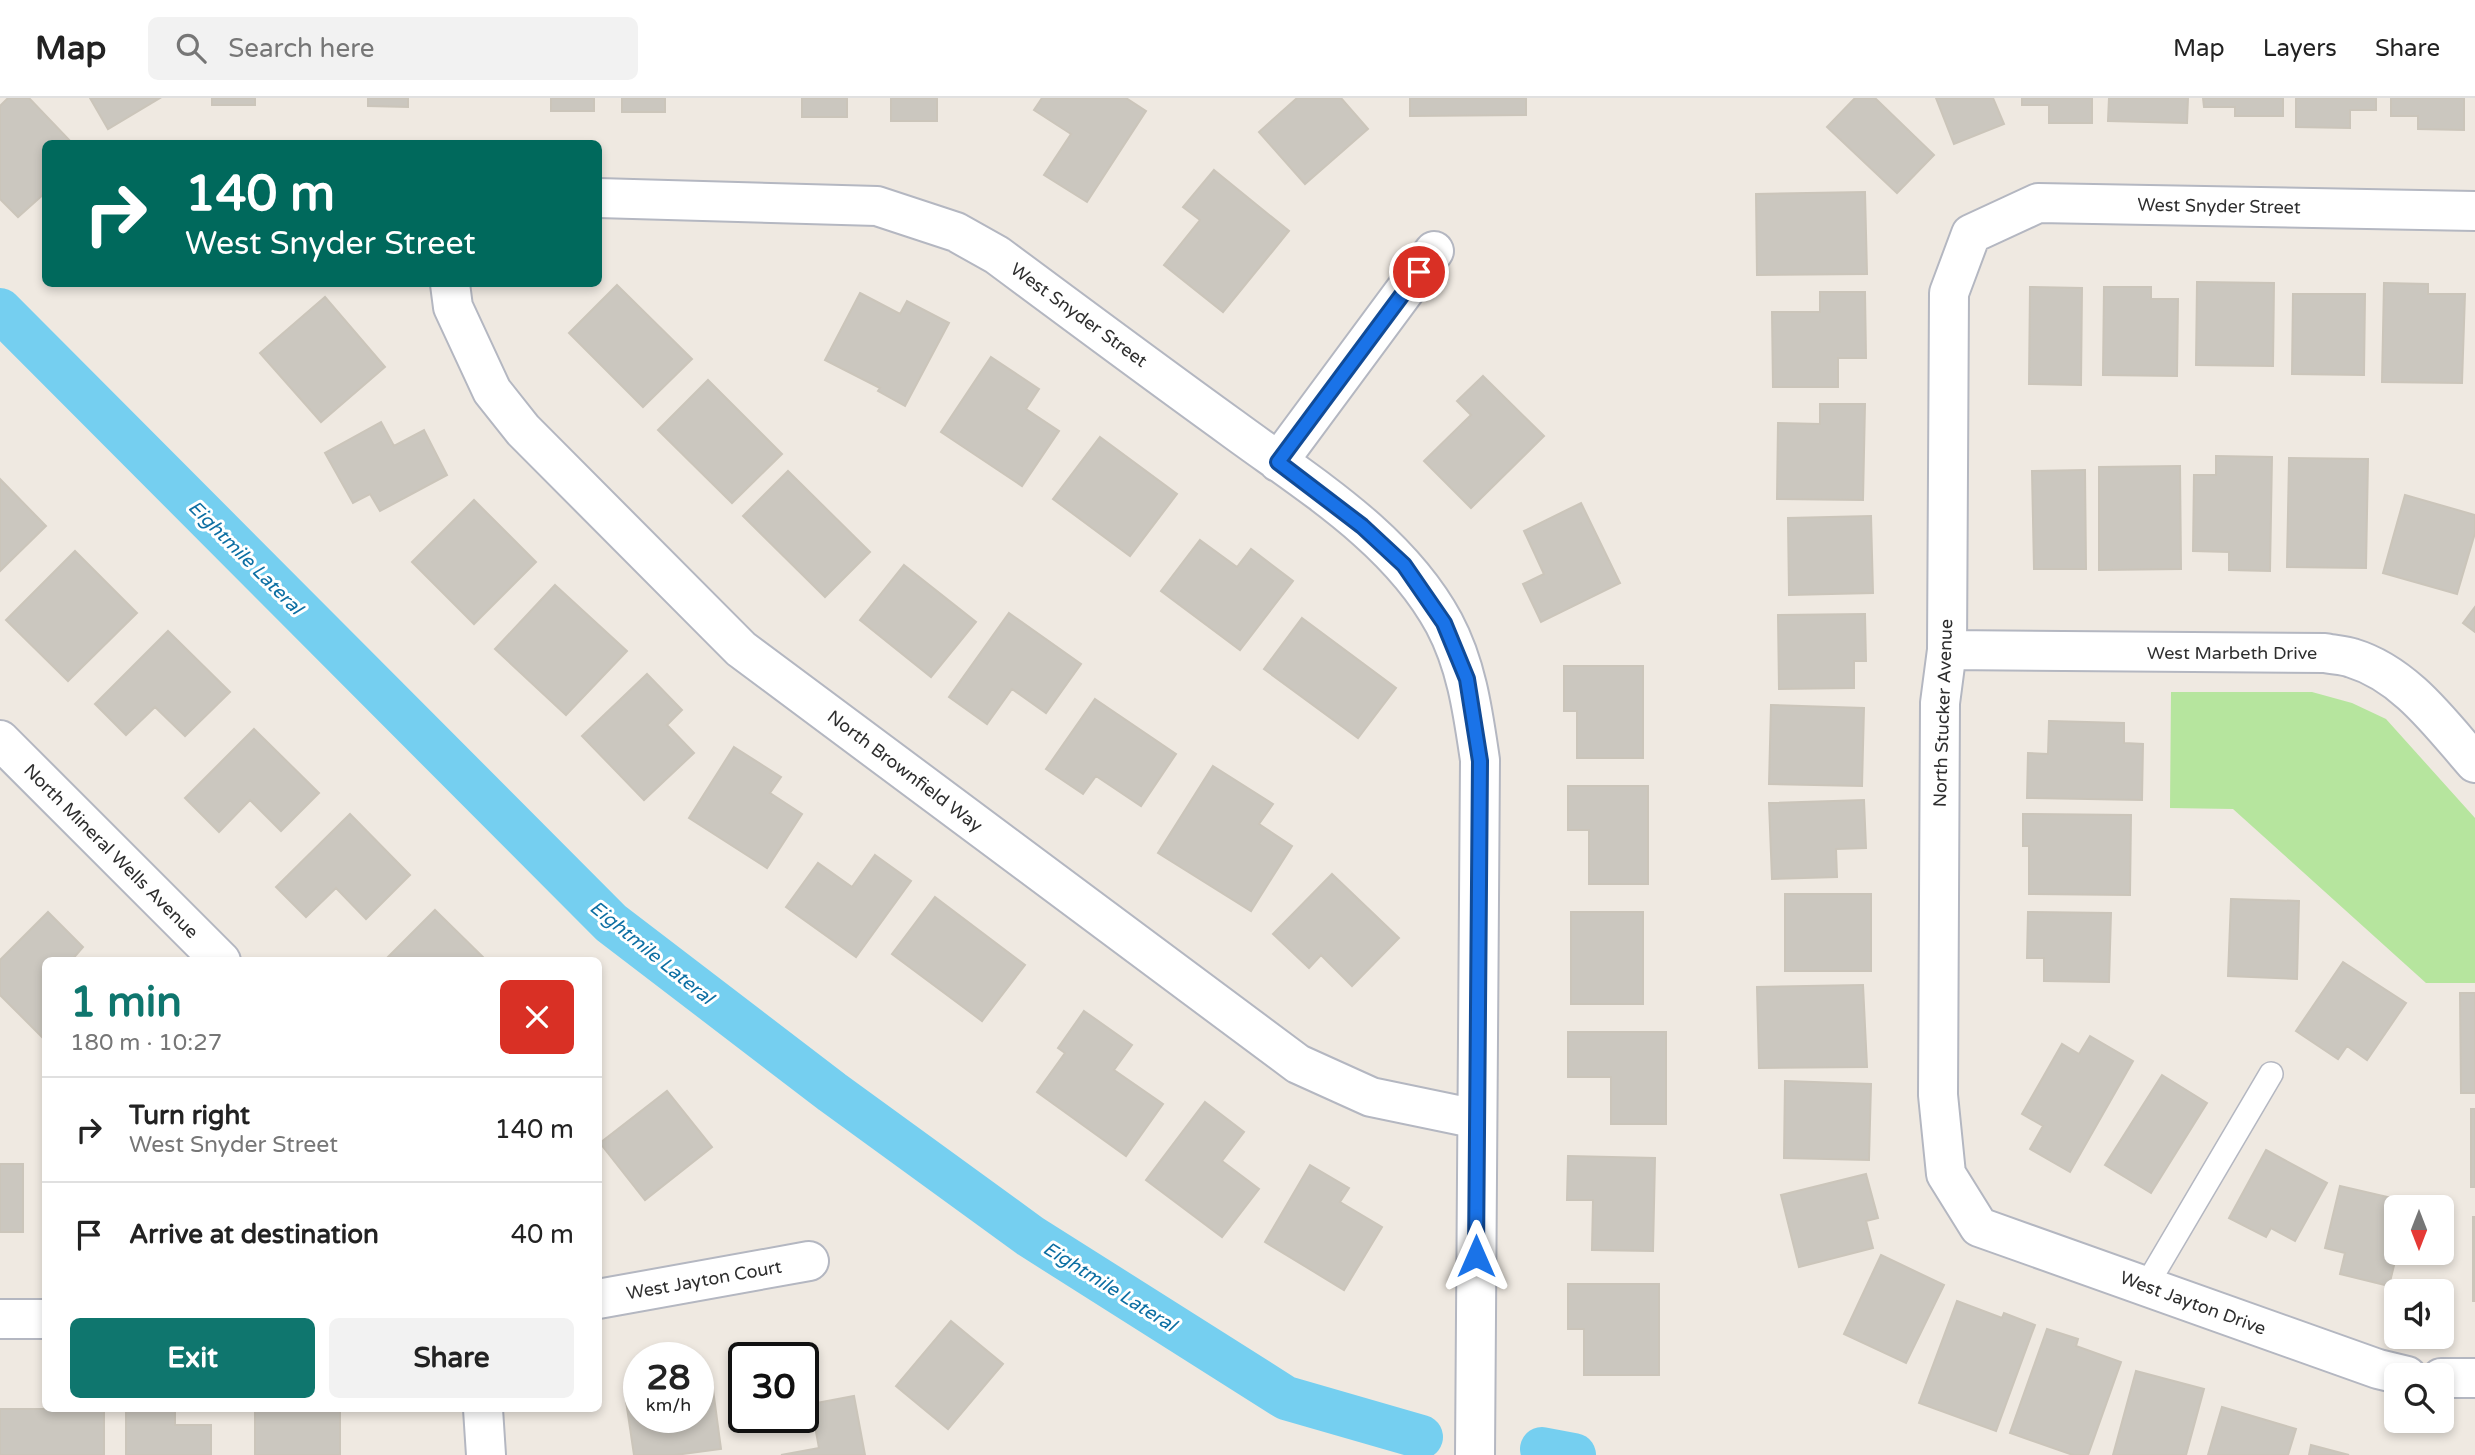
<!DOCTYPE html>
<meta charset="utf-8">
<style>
:root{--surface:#fff;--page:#f2f2f2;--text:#222;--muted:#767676;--line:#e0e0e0;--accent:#0f766e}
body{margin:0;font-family:"Varela Round",sans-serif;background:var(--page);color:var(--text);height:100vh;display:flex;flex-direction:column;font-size:26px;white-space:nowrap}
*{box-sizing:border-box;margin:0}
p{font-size:23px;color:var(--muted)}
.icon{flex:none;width:38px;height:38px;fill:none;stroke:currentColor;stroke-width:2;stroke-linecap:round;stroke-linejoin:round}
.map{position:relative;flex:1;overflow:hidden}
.side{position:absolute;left:42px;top:859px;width:560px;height:455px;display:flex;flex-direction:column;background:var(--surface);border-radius:10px;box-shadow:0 4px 10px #0003}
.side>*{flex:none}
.hud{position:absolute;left:42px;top:42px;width:560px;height:147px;border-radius:10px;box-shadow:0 4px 10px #0003;background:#00695c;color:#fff;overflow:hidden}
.needle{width:46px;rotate:180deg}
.fabs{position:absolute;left:2384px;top:1097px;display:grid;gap:14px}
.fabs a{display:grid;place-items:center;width:70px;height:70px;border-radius:10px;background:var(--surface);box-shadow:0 4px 10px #0003;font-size:35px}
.speed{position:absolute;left:623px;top:1244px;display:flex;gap:14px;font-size:35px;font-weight:700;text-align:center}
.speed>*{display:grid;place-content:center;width:91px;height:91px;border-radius:50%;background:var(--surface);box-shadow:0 4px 10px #0003;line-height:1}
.speed small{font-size:18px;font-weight:400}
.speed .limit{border:4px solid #111;border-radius:10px;background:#fff;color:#111}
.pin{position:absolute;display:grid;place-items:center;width:60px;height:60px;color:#fff;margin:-30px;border:4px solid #fff;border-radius:50%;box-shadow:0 2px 7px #0007}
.me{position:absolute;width:77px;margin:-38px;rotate:0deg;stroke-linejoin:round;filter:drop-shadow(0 0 5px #0008)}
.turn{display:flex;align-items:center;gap:24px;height:147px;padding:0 28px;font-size:32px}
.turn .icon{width:91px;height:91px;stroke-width:2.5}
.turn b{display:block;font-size:49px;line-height:60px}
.round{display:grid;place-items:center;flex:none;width:74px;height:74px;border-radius:10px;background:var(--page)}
.headline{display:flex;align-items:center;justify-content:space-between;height:119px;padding:0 28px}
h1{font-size:42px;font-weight:800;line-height:52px;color:var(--accent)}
.cta{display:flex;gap:14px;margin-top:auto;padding:14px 28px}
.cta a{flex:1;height:80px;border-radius:10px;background:var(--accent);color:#fff;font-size:28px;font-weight:800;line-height:80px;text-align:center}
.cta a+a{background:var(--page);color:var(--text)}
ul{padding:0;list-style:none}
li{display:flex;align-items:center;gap:21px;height:105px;padding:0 28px;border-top:2px solid var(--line)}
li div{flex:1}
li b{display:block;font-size:26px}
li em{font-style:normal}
header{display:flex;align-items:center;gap:42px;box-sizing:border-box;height:98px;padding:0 35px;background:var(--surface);border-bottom:2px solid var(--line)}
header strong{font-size:33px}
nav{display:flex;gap:38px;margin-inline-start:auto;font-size:24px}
.search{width:490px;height:63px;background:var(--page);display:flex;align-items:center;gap:18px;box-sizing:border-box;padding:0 24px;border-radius:10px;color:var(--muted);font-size:26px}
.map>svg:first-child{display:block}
.green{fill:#b6e59e}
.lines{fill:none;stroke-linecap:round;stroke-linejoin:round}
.canal{stroke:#75cff0;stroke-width:44}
.building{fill:#cbc7bf;stroke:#cbc5ba;stroke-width:2}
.lane-casing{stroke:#b4b7c1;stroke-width:26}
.street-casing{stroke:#b4b7c1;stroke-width:42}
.lane{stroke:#fff;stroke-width:23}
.street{stroke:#fff;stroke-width:38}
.route-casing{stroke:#114b97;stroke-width:18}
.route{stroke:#1a73e8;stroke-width:12}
.labels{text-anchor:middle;stroke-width:6;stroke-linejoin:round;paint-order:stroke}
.street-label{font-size:18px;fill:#2e2e2e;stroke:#fff}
.water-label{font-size:19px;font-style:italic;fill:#0d6fa3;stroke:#fff}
</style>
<header>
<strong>Map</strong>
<div class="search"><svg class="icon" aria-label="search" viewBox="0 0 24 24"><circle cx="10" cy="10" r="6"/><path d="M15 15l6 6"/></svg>Search here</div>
<nav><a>Map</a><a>Layers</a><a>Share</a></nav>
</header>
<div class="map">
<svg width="2475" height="1357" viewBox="0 0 2475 1357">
<rect width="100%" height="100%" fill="#efe9e1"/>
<!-- green -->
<path class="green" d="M2171,594H2312L2352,605L2386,621L2475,720V885H2426L2233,711L2170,710Z"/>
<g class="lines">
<!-- canal -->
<path class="canal" d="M0,212L611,825L832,994L1030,1138L1286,1300L1421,1339
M1542,1351L1574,1357"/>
</g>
<!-- building -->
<path class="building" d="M8,0H29L73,46H46V94L18,119L0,101V8Z
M90,0H160L108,31Z
M212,0H255V7H212Z
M368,0H408V9L368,8Z
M551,0H594V13H551Z
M622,0H665V14H622Z
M802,0H847V19H802Z
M891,0H937V23H891Z
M1042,0H1126L1146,13L1087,104L1044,77L1071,36L1034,12Z
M1297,0H1341L1368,31L1305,86L1259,34Z
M1410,0H1526V17L1410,18Z
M1855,0H1875L1934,57L1897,95L1827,29Z
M1936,0H1993L2004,26L1954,46Z
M2022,0H2092V25H2049V7H2022Z
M2109,0H2188L2187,25L2108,23Z
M2203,0H2283V18H2235V9H2204Z
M2296,0H2376V12H2350V30L2296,29Z
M2391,0H2464V32L2418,31V18H2391Z
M1214,72L1289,133L1223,214L1164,167L1200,122L1183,109Z
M1865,94L1867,176L1757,177L1756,96Z
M2197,184L2274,185L2273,268L2196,267Z
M2384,185L2428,186V196H2465L2462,285L2382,284Z
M617,187L692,261L643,309L569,235Z
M2030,189L2082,190L2081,287L2029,286Z
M2104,189H2151V201H2178L2177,278L2103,277Z
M1820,194H1865L1866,260H1838V289H1773L1772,214H1820Z
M860,195L900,216L907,203L949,225L905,308L878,293L880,290L825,262Z
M2293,196H2365L2364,277L2292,276Z
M325,199L385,269L321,324L260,255Z
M991,259L1039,291L1026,311L1059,333L1022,388L941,334Z
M1483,278L1544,338L1471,410L1424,363L1471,317L1457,303Z
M708,282L782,356L732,405L658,332Z
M1820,306H1865L1863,402L1777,401L1778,325L1820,326Z
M381,324L394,348L424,332L447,377L380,413L370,396L353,405L325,355Z
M1100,339L1177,396L1130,458L1053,401Z
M2216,358L2272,359L2270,473L2229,472V454L2193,453L2194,377H2216Z
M2289,360L2368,361L2366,470L2287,469Z
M2180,368L2181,471L2099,472V369Z
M2085,372L2086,471H2034L2032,373Z
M788,373L870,454L825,499L743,418Z
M0,381L46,428L0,473Z
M2405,397L2475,417V435L2457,496L2383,475Z
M474,402L536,464L474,526L412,464Z
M1581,405L1620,485L1541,524L1523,486L1544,476L1524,433Z
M1871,418L1873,495L1789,497L1788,420Z
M1200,442L1237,469L1251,451L1293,483L1240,552L1161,493Z
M75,453L137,515L68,583L6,522Z
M904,467L976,524L931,579L860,522Z
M555,487L627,553L566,617L495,551Z
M2475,509V534L2463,525Z
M1009,515L1081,566L1046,615L1012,591L987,626L949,599Z
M1865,516L1866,563H1854V590L1779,591L1778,517Z
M1302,520L1396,590L1358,640L1264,571Z
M168,533L230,594L185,638L155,609L126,637L95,606Z
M1564,568H1643V660H1577V613H1564Z
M647,576L682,612L667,627L694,655L644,702L582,638Z
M1095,601L1176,656L1141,708L1096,678L1083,696L1046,671Z
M1771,607L1864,610L1862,688L1769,686Z
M2049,623L2124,625V645L2143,646L2142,702L2027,700L2028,655L2048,656Z
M254,631L319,695L281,733L250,702L219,734L185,700Z
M734,649L781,679L770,695L802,716L767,770L689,720Z
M1213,668L1273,706L1259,726L1292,748L1251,813L1158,755Z
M1568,688H1648V786H1589V732H1568Z
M1864,702L1866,750L1836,751L1837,779L1772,781L1769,705Z
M350,716L410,777L366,821L336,790L306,819L276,789Z
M2023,716L2131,717L2130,797L2029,796V748H2023Z
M875,757L911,783L856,859L786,809L818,765L852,789Z
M1332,776L1399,840L1352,888L1321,857L1309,870L1273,836Z
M1785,796H1871V873H1785Z
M935,799L1025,867L982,923L892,856Z
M2231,801L2299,803L2297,881L2228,878Z
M435,812L487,863H384Z
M48,814L83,849L71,863H46L45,942L0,897V862Z
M1571,814H1643V906H1571Z
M2028,814L2111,815L2109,884L2044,883V860H2027Z
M2343,864L2406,905L2367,962L2347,948L2338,961L2296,933Z
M1863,887L1867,969L1759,970L1757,889Z
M2460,895H2475V995H2461Z
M1084,913L1132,947L1114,972L1163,1006L1126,1058L1037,994L1065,955L1058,950Z
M1568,934H1666V1026H1611V979H1568Z
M2090,938L2133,963L2070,1074L2030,1051L2043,1028L2022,1016L2062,946L2079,956Z
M2162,977L2207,1005L2151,1095L2105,1067Z
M1785,983L1871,986L1869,1062L1784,1060Z
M667,993L712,1049L645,1102L600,1045Z
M1205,1004L1244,1034L1222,1063L1259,1091L1222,1139L1146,1082Z
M2471,1011H2475V1089H2471Z
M2266,1052L2327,1085L2295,1143L2271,1130L2266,1139L2229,1120Z
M1568,1058L1655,1060L1653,1153L1592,1152L1593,1102H1567Z
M0,1066H23V1134H0Z
M1310,1067L1349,1090L1340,1104L1382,1129L1344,1192L1265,1144Z
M1866,1076L1878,1120L1866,1123L1873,1150L1799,1169L1781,1097Z
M2340,1088L2409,1104L2408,1110H2396L2397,1155L2389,1188L2340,1176L2345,1155L2325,1150Z
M2473,1119H2475V1203H2473Z
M1881,1157L1944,1187L1906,1265L1844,1236Z
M1568,1186H1659V1277H1584V1231H1568Z
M1957,1203L2002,1220L2004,1215L2035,1227L1996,1333L1919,1305Z
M951,1223L1003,1266L948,1331L896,1288Z
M2047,1231L2078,1241L2076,1248L2121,1264L2088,1357H2073L2010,1335Z
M2136,1273L2204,1291L2186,1357H2113Z
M712,1284L721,1351L675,1357H634L625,1296L639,1294V1320H698V1286Z
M854,1298L865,1357H781L819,1350L811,1306Z
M2222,1309L2296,1331L2288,1357H2208Z
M0,1311H104V1357H0Z
M126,1311H175V1327H211V1357H126Z
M255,1311H340V1357H255Z
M2311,1347L2349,1357H2309Z"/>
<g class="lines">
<defs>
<path id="lane" d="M2146,1188L2271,976"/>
<path id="street" d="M598,100L877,108L956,134L997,157C1075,215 1153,273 1232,330C1308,386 1398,440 1444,525C1467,568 1473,615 1480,662L1475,1357
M450,186L453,209L492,293L523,332L741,551L1298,966L1371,999L1477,1021
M1278,364L1434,153
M1947,552L2325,555C2334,557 2344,557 2352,560C2405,576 2440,625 2475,665
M0,642L221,863
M598,1201L809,1163
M0,1221H46
M2407,1278L2378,1271L1979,1129L1946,1076L1938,997L1940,605L1947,552L1949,195L1971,136L2038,105L2475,113
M2441,1280H2475
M483,1311L486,1357"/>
</defs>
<!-- lane casing -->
<use href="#lane" class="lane-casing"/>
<!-- street casing -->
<use href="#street" class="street-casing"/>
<!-- lane -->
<use href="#lane" class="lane"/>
<!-- street -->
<use href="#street" class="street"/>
</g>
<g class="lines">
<defs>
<path id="route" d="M1419,174L1278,364L1362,428L1404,467L1444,525L1467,581L1480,663L1476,1158"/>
</defs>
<!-- route casing -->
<use href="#route" class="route-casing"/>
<!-- route -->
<use href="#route" class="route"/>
</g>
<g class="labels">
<!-- street labels -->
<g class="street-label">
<text transform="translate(2219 108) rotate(1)" y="6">West Snyder Street</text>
<text transform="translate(1079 217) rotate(36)" y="6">West Snyder Street</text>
<text x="2232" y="561">West Marbeth Drive</text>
<text transform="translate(1943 615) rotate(-88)" y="6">North Stucker Avenue</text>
<text transform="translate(905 673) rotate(37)" y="6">North Brownfield Way</text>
<text transform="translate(111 753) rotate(45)" y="6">North Mineral Wells Avenue</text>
<text transform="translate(704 1182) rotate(-10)" y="6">West Jayton Court</text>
<text transform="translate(2193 1205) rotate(20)" y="6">West Jayton Drive</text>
</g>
<!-- water labels -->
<g class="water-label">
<text transform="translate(246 459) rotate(45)" y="7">Eightmile Lateral</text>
<text transform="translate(652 854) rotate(39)" y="7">Eightmile Lateral</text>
<text transform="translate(1110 1188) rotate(32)" y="7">Eightmile Lateral</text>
</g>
</g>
</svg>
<div class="fabs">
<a><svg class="needle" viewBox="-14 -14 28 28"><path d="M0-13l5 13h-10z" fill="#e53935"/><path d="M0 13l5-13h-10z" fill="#767676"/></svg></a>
<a><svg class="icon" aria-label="sound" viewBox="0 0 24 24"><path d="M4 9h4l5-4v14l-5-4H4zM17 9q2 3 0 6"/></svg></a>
<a><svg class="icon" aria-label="search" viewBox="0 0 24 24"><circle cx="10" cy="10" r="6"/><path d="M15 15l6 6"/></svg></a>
</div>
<div class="speed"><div>28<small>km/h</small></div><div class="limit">30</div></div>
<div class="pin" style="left:1419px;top:174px;background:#d93025"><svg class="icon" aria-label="arrive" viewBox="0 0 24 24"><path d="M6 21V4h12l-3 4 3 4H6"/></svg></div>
<svg class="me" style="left:1476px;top:1158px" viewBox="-20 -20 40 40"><path d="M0-17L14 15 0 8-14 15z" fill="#1a73e8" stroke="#fff" stroke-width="4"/></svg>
<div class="hud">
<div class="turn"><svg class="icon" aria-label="right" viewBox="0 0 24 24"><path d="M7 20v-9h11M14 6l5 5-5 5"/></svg><div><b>140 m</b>West Snyder Street</div></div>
</div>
<section class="side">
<div class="headline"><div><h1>1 min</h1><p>180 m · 10:27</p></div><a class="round" style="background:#d93025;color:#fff"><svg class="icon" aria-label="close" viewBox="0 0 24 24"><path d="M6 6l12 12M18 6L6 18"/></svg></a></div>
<ul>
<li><svg class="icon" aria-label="right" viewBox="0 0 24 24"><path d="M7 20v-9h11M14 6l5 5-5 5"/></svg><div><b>Turn right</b><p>West Snyder Street</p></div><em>140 m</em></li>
<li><svg class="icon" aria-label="arrive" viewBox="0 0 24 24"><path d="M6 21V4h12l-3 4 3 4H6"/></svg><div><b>Arrive at destination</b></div><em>40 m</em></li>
</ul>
<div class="cta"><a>Exit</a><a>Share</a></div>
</section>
</div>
